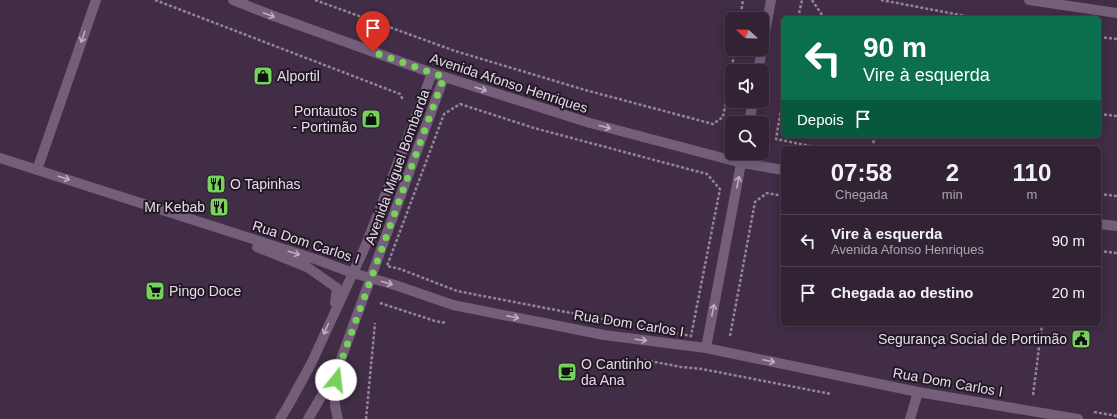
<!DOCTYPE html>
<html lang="pt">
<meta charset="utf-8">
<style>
:root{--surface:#312234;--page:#3d2f40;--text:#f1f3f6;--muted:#a8a4ac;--line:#4c3f4f}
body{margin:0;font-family:Arial,sans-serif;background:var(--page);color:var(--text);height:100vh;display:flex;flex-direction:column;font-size:15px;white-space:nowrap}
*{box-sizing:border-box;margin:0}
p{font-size:13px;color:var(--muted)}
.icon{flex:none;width:22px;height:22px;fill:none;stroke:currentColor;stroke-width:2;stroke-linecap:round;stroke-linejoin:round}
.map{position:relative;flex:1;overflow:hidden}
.sheet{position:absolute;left:781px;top:146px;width:320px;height:180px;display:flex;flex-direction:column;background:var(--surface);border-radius:6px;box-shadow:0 2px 10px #0003,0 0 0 1px var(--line)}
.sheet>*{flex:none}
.banner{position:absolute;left:781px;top:16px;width:320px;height:122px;border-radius:6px;box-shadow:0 2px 10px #0003,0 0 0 1px var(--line);background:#0b6e4f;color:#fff;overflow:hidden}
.needle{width:26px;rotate:292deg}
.buttons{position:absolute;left:725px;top:12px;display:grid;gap:8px}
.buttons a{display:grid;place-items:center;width:44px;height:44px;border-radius:6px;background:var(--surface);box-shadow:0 2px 10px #0003,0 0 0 1px var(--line);font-size:20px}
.pin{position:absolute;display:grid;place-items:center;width:34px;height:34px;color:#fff;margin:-41px -17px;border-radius:50% 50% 50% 0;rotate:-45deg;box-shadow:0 0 4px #0007}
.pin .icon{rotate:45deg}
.me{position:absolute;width:44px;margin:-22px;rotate:16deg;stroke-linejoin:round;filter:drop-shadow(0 0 3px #0008)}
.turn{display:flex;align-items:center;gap:14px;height:84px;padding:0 16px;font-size:18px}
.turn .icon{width:52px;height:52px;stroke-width:2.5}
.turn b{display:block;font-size:28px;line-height:34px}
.then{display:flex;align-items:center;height:38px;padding:0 16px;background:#0003;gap:8px;font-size:15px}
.eta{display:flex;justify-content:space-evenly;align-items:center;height:68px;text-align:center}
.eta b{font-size:24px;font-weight:700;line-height:28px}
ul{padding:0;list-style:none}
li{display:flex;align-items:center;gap:12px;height:52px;padding:0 16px;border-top:1px solid var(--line)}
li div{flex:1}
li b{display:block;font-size:15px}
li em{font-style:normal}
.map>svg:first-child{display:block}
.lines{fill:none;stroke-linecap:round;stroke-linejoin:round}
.path{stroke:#948498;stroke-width:2.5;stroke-dasharray:3 2;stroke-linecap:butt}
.minor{stroke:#745e7a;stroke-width:10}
.tertiary{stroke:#745e7a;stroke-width:10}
.oneway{stroke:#beafc3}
.route{stroke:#76d25a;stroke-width:7;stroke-dasharray:0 12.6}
.labels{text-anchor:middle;stroke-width:4;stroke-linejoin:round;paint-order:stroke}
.poi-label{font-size:14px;fill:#e6daea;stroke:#221925;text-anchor:start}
.street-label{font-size:14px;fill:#e6daea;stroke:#221925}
</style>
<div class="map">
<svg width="1117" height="419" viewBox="0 0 1117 419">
<rect width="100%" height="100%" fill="#412d46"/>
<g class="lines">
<!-- path -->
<path class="path" d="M155,0L400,94L403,100
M315,0L455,51L585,90L713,124L723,117L735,49
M812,0L824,18
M881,0L976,18
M798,18L802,0
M740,19L743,0
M1099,37L1117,39
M783,98L776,139L820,148
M460,104L534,128L707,174L720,189L691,336L457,291L400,269L387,266L444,114Z
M1099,114L1117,116
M872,148L875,136
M1099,194L1117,196
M1099,251L1117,253
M380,303L435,321L446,323
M730,336L755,202L767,193L783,196
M645,360L681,367L702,369L831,394
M1033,395L1042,324
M1094,412L1117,416
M366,419L375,323"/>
<!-- minor -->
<path class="minor" d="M1029,0L1117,13
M758,71L771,0
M749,123L753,101
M37,170L96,0
M706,348L743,153
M910,419L918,392"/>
<!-- tertiary -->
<path class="tertiary" d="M233,0L271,15L432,73L590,123L742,163L783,170
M0,158L318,260L353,273L395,285L453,305L604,335L706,348L918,392L1078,419
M1099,224L1117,226
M257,247L307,267L337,288L335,303
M336,378C333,392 334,405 338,419
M280,419L288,406L311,364L365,247L416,116L432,73
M308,419L337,370L444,77"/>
</g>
<!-- one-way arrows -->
<defs><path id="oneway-shaft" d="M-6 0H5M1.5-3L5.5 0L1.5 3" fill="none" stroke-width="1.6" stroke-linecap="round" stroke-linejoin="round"/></defs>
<g class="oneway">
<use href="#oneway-shaft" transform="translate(269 15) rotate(21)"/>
<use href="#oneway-shaft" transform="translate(83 37) rotate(109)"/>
<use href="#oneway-shaft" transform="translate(481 89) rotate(18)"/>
<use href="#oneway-shaft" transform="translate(605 127) rotate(15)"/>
<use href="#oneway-shaft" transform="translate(64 178) rotate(18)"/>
<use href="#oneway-shaft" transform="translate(738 182) rotate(-79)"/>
<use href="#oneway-shaft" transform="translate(294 253) rotate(18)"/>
<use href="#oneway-shaft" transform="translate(387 283) rotate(17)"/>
<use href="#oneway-shaft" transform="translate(713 310) rotate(-79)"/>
<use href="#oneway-shaft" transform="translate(513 317) rotate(11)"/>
<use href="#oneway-shaft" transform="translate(326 329) rotate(114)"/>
<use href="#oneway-shaft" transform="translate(641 340) rotate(7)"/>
<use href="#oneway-shaft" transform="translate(769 361) rotate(12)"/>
</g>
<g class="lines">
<!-- route -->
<path class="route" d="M336,380L338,370L444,77L373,52"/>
</g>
<!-- icons -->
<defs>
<symbol id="shop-square" viewBox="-11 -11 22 22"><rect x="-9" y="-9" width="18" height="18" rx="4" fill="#76d25a" stroke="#221925"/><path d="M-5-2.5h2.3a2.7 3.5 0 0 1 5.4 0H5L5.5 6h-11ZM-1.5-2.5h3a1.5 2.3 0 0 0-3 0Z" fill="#111"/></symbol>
<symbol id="restaurant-square" viewBox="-11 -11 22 22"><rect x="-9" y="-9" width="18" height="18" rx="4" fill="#76d25a" stroke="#221925"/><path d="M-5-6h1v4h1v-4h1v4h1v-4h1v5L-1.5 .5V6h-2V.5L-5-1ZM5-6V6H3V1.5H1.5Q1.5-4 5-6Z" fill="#111"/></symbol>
<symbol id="supermarket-square" viewBox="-11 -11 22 22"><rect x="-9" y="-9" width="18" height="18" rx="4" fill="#76d25a" stroke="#221925"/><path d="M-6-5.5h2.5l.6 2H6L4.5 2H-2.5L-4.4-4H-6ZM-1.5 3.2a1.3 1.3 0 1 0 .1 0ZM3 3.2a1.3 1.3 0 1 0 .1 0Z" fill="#111"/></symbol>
<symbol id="civic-square" viewBox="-11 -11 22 22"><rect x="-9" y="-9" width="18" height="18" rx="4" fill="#76d25a" stroke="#221925"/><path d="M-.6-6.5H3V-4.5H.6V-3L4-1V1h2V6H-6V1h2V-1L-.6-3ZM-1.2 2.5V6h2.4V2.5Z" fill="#111"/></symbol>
<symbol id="cafe-square" viewBox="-11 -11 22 22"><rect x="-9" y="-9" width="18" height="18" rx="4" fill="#76d25a" stroke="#221925"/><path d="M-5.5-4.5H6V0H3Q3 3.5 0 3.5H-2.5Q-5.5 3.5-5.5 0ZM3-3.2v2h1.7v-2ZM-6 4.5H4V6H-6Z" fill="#111"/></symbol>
</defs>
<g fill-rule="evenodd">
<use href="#shop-square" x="252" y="65" width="22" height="22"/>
<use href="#shop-square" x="360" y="108" width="22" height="22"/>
<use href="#restaurant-square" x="205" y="173" width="22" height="22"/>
<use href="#restaurant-square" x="208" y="196" width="22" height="22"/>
<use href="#supermarket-square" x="144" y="280" width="22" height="22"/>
<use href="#civic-square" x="1070" y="328" width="22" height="22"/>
<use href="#cafe-square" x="556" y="361" width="22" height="22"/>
</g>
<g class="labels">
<!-- poi labels -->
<g class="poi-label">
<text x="277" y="81">Alportil</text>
<text x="357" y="116" text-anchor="end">Pontautos<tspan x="357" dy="16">- Portimão</tspan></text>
<text x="230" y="189">O Tapinhas</text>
<text x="205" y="212" text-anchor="end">Mr Kebab</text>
<text x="169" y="296">Pingo Doce</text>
<text x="1067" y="344" text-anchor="end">Segurança Social de Portimão</text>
<text x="581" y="369">O Cantinho<tspan x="581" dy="16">da Ana</tspan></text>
</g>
<!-- street labels -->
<g class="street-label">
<text transform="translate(509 83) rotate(18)" y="5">Avenida Afonso Henriques</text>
<text transform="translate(397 167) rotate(-70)" y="5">Avenida Miguel Bombarda</text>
<text transform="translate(306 242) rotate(18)" y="5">Rua Dom Carlos I</text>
<text transform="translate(629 323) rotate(9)" y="5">Rua Dom Carlos I</text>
<text transform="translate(948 382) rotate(10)" y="5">Rua Dom Carlos I</text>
</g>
</g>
</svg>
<div class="buttons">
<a><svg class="needle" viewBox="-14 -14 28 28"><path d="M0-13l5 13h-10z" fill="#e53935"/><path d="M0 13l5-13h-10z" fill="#a8a4ac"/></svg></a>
<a><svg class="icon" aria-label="sound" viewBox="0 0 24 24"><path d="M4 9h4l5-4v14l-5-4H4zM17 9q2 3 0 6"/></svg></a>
<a><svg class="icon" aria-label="search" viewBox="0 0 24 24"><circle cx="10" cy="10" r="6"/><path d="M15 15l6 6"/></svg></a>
</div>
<div class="pin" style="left:373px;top:52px;background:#d93025"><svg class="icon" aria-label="arrive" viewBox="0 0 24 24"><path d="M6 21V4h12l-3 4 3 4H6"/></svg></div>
<svg class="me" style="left:336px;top:380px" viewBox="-20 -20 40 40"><circle r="19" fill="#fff"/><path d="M0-13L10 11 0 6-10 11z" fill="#76d25a"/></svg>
<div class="banner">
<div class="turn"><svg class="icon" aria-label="left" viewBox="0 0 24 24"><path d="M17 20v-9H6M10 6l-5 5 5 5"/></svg><div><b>90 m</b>Vire à esquerda</div></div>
<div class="then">Depois<svg class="icon" aria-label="arrive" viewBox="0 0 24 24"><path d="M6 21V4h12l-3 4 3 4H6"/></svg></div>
</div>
<section class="sheet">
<div class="eta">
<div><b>07:58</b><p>Chegada</p></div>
<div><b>2</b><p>min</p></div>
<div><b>110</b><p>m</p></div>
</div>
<ul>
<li><svg class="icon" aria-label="left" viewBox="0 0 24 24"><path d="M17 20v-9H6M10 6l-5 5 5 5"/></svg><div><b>Vire à esquerda</b><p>Avenida Afonso Henriques</p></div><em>90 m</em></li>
<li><svg class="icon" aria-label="arrive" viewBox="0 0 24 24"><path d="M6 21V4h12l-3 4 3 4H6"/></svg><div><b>Chegada ao destino</b></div><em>20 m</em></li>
</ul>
</section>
</div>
